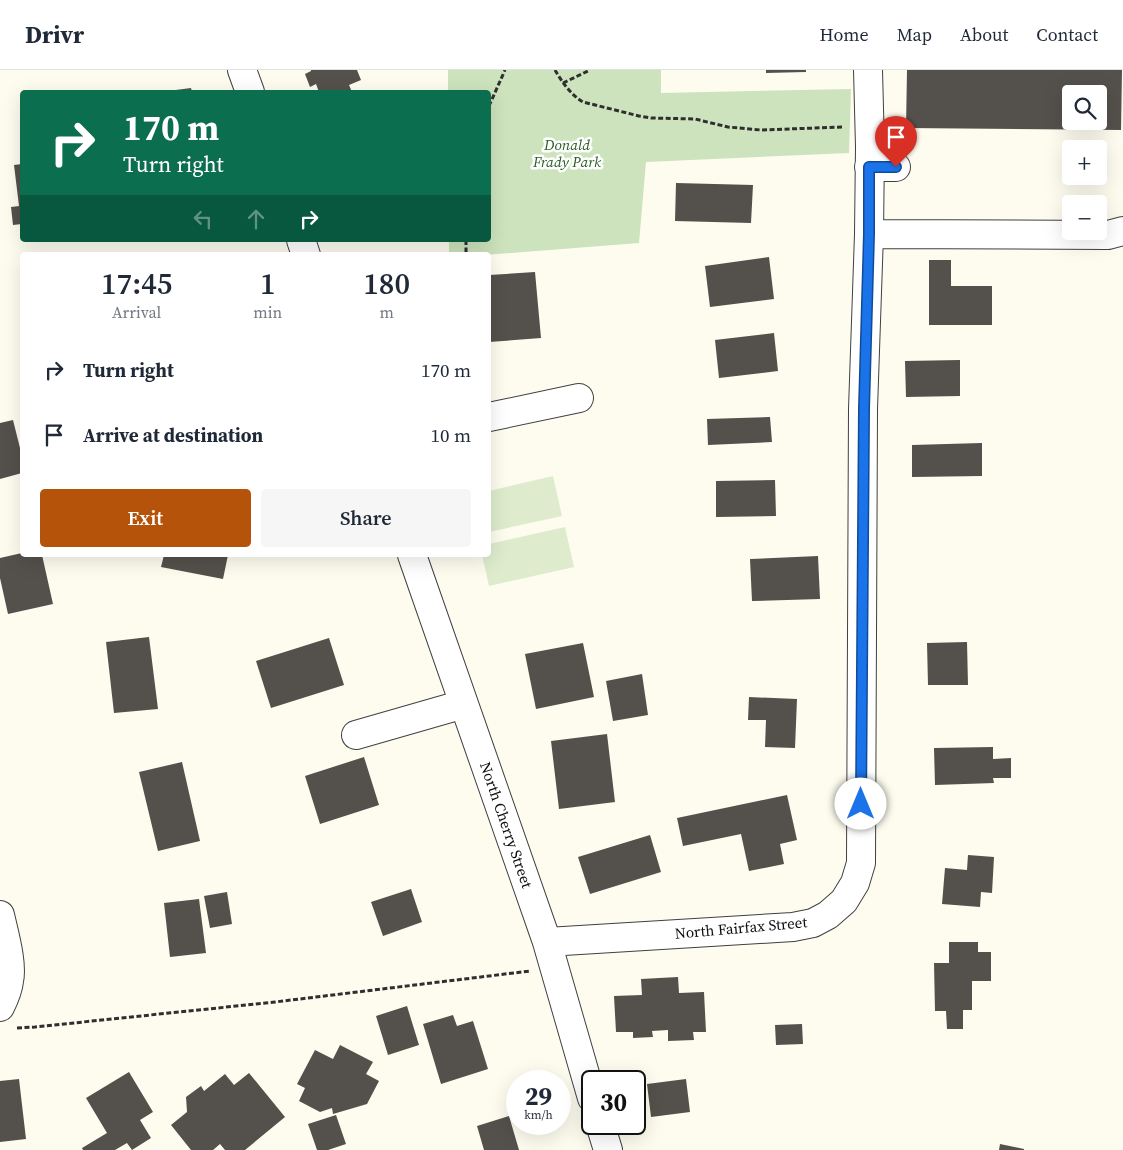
<!DOCTYPE html>
<meta charset="utf-8">
<style>
:root{--surface:#fff;--page:#f6f6f7;--text:#1f2937;--muted:#747a83;--line:#e0e1e3;--accent:#b45309}
body{margin:0;font-family:"Source Serif 4",serif;background:var(--page);color:var(--text);height:100vh;display:flex;flex-direction:column;font-size:19px;white-space:nowrap}
*{box-sizing:border-box;margin:0}
p{font-size:16px;color:var(--muted)}
.icon{flex:none;width:28px;height:28px;fill:none;stroke:currentColor;stroke-width:2;stroke-linecap:round;stroke-linejoin:round}
.map{position:relative;flex:1;overflow:hidden}
.side{position:absolute;left:20px;top:182px;width:471px;height:305px;display:flex;flex-direction:column;background:var(--surface);border-radius:5px;box-shadow:0 5px 20px #0002}
.side>*{flex:none}
.guide{position:absolute;left:20px;top:20px;width:471px;height:152px;border-radius:5px;box-shadow:0 5px 20px #0002;background:#0b6e4f;color:#fff;overflow:hidden}
.buttons{position:absolute;left:1062px;top:15px;display:grid;gap:10px}
.buttons a{display:grid;place-items:center;width:45px;height:45px;border-radius:5px;background:var(--surface);box-shadow:0 5px 20px #0002;font-size:25px}
.speed{position:absolute;left:506px;top:1000px;display:flex;gap:10px;font-size:25px;font-weight:700;text-align:center}
.speed>*{display:grid;place-content:center;width:65px;height:65px;border-radius:50%;background:var(--surface);box-shadow:0 5px 20px #0002;line-height:1}
.speed small{font-size:12px;font-weight:400}
.speed .limit{border:2px solid #111;border-radius:8px;background:#fff;color:#111}
.pin{position:absolute;display:grid;place-items:center;width:42px;height:42px;color:#fff;margin:-51px -21px;border-radius:50% 50% 50% 0;rotate:-45deg;box-shadow:0 0 5px #0007}
.pin .icon{rotate:45deg}
.me{position:absolute;width:55px;margin:-28px;rotate:0deg;stroke-linejoin:round;filter:drop-shadow(0 0 4px #0008)}
.turn{display:flex;align-items:center;gap:18px;height:105px;padding:0 20px;font-size:22px}
.turn .icon{width:65px;height:65px;stroke-width:2.5}
.turn b{display:block;font-size:35px;line-height:42px}
.lanes{display:flex;align-items:center;height:48px;padding:0 20px;background:#0003;justify-content:center;gap:25px;direction:ltr}
.lanes .off{opacity:.35}
.eta{display:flex;justify-content:space-evenly;align-items:center;height:85px;text-align:center}
.eta b{font-size:30px;font-weight:600;line-height:35px}
.button{display:flex;gap:10px;margin-top:auto;padding:10px 20px}
.button a{flex:1;height:58px;border-radius:5px;background:var(--accent);color:#fff;font-size:20px;font-weight:600;line-height:58px;text-align:center}
.button a+a{background:var(--page);color:var(--text)}
ul{padding:0;list-style:none}
li{display:flex;align-items:center;gap:15px;height:65px;padding:0 20px}
li div{flex:1}
li b{display:block;font-size:19px}
li em{font-style:normal}
header{display:flex;align-items:center;gap:30px;box-sizing:border-box;height:70px;padding:0 25px;background:var(--surface);border-bottom:1px solid var(--line)}
header strong{font-size:24px}
nav{display:flex;gap:28px;margin-inline-start:auto;font-size:18px}
.map>svg:first-child{display:block}
.green{fill:#cde3bd}
.pitch{fill:#deeccd}
.building{fill:#54504b;fill-rule:evenodd}
.lines{fill:none;stroke-linecap:round;stroke-linejoin:round}
.minor-casing{stroke:#404040;stroke-width:30}
.path{stroke:#2f2f2f;stroke-width:3;stroke-dasharray:5 2.5;stroke-linecap:butt}
.minor{stroke:#fff;stroke-width:28}
.route-casing{stroke:#114b97;stroke-width:12}
.route{stroke:#1a73e8;stroke-width:9}
.labels{text-anchor:middle;stroke-width:5;stroke-linejoin:round;paint-order:stroke}
.park-label{font-size:15px;font-style:italic;fill:#2b5d25;stroke:#fff}
.street-label{font-size:15px;fill:#0d0d0d;stroke:#fff}
</style>
<header>
<strong>Drivr</strong>
<nav><a>Home</a><a>Map</a><a>About</a><a>Contact</a></nav>
</header>
<div class="map">
<svg width="1123" height="1080" viewBox="0 0 1123 1080">
<rect width="100%" height="100%" fill="#fdfcef"/>
<!-- green -->
<path class="green" d="M448,0H661V23L851,19L849,83L646,92L639,173L484,185H449V170H489V22H448Z"/>
<!-- pitch -->
<path class="pitch" d="M553,406L562,446L489,462V421Z
M565,457L574,497L489,516L482,485H489V474Z"/>
<!-- building -->
<path class="building" d="M311,0H357L361,10L349,15L352,22H319L316,14L310,17L305,4L311,1Z
M766,0H806V2L766,3Z
M907,0H1122L1121,60L906,58ZM1071,24H1099V51H1071Z
M191,18L192,22H168V21Z
M22,94V154L13,155L11,137L19,136L14,95Z
M676,113L753,115L751,153L675,151Z
M769,187L774,229L710,237L705,196Z
M929,190H951V216H992V255H929Z
M535,202L541,268L489,272V205Z
M774,263L778,301L719,308L715,270Z
M960,290V326L906,327L905,291Z
M770,347L772,372L708,375L707,349Z
M13,350L22,386V403L0,409V353Z
M982,373V406L912,407V375Z
M775,410L776,446L716,447V411Z
M22,483V485H42L53,534L8,544L0,508V488Z
M164,485H228L223,509L161,497Z
M818,486L820,529L752,531L750,489Z
M149,567L158,639L114,643L106,572Z
M329,568L344,615L271,638L256,591Z
M967,572L968,615H928L927,573Z
M583,573L594,627L536,639L525,584Z
M642,604L648,645L613,651L606,611Z
M749,627L797,629L795,678L765,677L766,650H748Z
M607,664L615,732L559,739L551,671Z
M993,677V689L1011,688V708H993L994,713L935,715L934,678Z
M364,687L379,735L320,754L305,706Z
M182,692L200,771L158,781L139,702Z
M787,725L797,770L780,774L784,794L749,801L741,764L683,776L677,748Z
M650,765L661,802L590,824L578,787Z
M968,785L994,787L992,823L981,822L980,837L942,834L945,798L967,800Z
M411,819L422,852L383,866L371,832Z
M227,822L232,854L210,858L204,826Z
M199,829L206,883L170,887L164,833Z
M949,872H978V882H991V911H972V940H963V959H947L946,941H935L934,893H949Z
M678,907L679,923L704,922L706,962H693L694,970L668,971V960L652,961L653,967L633,968V962H616L614,926L642,925L641,909Z
M407,936L419,975L388,985L376,946Z
M453,945L457,956L473,951L488,999L441,1014L423,954Z
M802,954L803,974L776,975L775,955Z
M340,975L373,992L366,1004L379,1011L367,1034L333,1044L332,1038L320,1042L299,1031L305,1018L297,1014L315,980L333,989Z
M129,1002L153,1042L140,1050L151,1068L132,1080L127,1073L115,1080H83L82,1078L107,1063L86,1028Z
M249,1003L285,1047L245,1080H225L220,1074L213,1080H191L171,1055L187,1042L186,1027L201,1016L204,1021L225,1004L234,1015Z
M19,1009L26,1069L0,1072V1011Z
M686,1009L690,1042L651,1047L647,1014Z
M336,1045L346,1074L328,1080H317L308,1054Z
M509,1046L519,1080H484L477,1056Z
M1000,1074L1024,1079V1080H999Z"/>
<g class="lines">
<defs>
<path id="minor" d="M242,0L250,22
M869,97H896
M869,164L1108,165L1123,161
M301,170L306,185
M489,347L579,328
M412,485L547,872L592,1028
M356,665L464,634
M0,845C4,863 13,894 9,911C8,921 4,929 0,937
M547,872L793,857L813,853L828,845L844,831L855,813L861,793L863,339L869,164L870,77L868,0
M600,1054L608,1080"/>
</defs>
<!-- minor casing -->
<use href="#minor" class="minor-casing"/>
<!-- path -->
<path class="path" d="M555,0C562,12 571,25 583,32L639,46L651,48L695,49L728,57L761,60L843,57
M563,13L590,0
M489,36L505,0
M466,170V185
M17,958L35,957L275,932L530,901"/>
<!-- minor -->
<use href="#minor" class="minor"/>
</g>
<g class="lines">
<defs>
<path id="route" d="M861,734L864,339L869,164V97H896"/>
</defs>
<!-- route casing -->
<use href="#route" class="route-casing"/>
<!-- route -->
<use href="#route" class="route"/>
</g>
<g class="labels">
<!-- park labels -->
<g class="park-label">
<text x="567" y="80">Donald<tspan x="567" dy="17">Frady Park</tspan></text>
</g>
<!-- street labels -->
<g class="street-label">
<text transform="translate(506 755) rotate(71)" y="5">North Cherry Street</text>
<text transform="translate(741 858) rotate(-5)" y="5">North Fairfax Street</text>
</g>
</g>
</svg>
<div class="buttons">
<a><svg class="icon" aria-label="search" viewBox="0 0 24 24"><circle cx="10" cy="10" r="6"/><path d="M15 15l6 6"/></svg></a>
<a>+</a>
<a>−</a>
</div>
<div class="speed"><div>29<small>km/h</small></div><div class="limit">30</div></div>
<div class="pin" style="left:896px;top:97px;background:#d93025"><svg class="icon" aria-label="arrive" viewBox="0 0 24 24"><path d="M6 21V4h12l-3 4 3 4H6"/></svg></div>
<svg class="me" style="left:861px;top:734px" viewBox="-20 -20 40 40"><circle r="19" fill="#fff"/><path d="M0-13L10 11 0 6-10 11z" fill="#1a73e8"/></svg>
<div class="guide">
<div class="turn"><svg class="icon" aria-label="right" viewBox="0 0 24 24"><path d="M7 20v-9h11M14 6l5 5-5 5"/></svg><div><b>170 m</b>Turn right</div></div>
<div class="lanes"><svg class="icon off" aria-label="left" viewBox="0 0 24 24"><path d="M17 20v-9H6M10 6l-5 5 5 5"/></svg><svg class="icon off" aria-label="ahead" viewBox="0 0 24 24"><path d="M12 20V5M6 11l6-6 6 6"/></svg><svg class="icon" aria-label="right" viewBox="0 0 24 24"><path d="M7 20v-9h11M14 6l5 5-5 5"/></svg></div>
</div>
<section class="side">
<div class="eta">
<div><b>17:45</b><p>Arrival</p></div>
<div><b>1</b><p>min</p></div>
<div><b>180</b><p>m</p></div>
</div>
<ul>
<li><svg class="icon" aria-label="right" viewBox="0 0 24 24"><path d="M7 20v-9h11M14 6l5 5-5 5"/></svg><div><b>Turn right</b></div><em>170 m</em></li>
<li><svg class="icon" aria-label="arrive" viewBox="0 0 24 24"><path d="M6 21V4h12l-3 4 3 4H6"/></svg><div><b>Arrive at destination</b></div><em>10 m</em></li>
</ul>
<div class="button"><a>Exit</a><a>Share</a></div>
</section>
</div>
